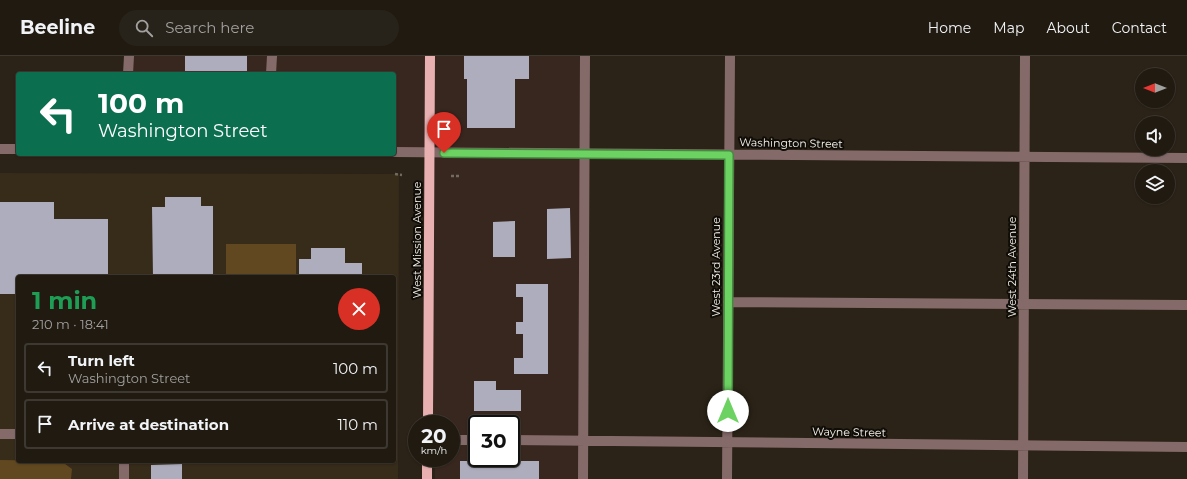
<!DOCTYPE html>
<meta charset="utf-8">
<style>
:root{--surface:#201a11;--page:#28231a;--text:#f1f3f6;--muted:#a2a19f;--line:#3d3831}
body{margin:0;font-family:Montserrat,sans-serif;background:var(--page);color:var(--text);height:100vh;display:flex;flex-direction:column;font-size:15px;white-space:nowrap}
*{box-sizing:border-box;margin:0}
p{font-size:13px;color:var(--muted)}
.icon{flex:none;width:22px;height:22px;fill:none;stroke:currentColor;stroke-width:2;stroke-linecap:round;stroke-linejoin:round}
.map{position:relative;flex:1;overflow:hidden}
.drawer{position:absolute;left:16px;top:219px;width:380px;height:188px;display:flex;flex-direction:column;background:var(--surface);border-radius:4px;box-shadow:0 1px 3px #0004,0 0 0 1px var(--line)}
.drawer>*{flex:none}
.banner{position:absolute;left:16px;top:16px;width:380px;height:84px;border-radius:4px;box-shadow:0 1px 3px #0004,0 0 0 1px var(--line);background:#0b6e4f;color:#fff;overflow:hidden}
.needle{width:26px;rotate:270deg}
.controls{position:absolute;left:1135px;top:12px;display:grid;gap:8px}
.controls a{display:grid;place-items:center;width:40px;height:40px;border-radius:50%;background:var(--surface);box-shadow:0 1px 3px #0004,0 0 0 1px var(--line);font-size:20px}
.speed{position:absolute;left:408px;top:359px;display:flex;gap:8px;font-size:20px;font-weight:700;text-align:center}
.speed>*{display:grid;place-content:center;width:52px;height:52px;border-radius:50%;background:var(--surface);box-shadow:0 1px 3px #0004,0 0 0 1px var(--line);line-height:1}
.speed small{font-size:10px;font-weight:400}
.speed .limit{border:2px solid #111;border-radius:6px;background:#fff;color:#111}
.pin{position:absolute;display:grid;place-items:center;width:34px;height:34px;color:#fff;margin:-41px -17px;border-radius:50% 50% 50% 0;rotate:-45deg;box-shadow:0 0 4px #0007}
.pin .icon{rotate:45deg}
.me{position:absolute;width:44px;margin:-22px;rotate:0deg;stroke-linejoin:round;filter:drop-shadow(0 0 3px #0008)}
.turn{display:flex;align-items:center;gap:14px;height:84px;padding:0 16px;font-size:18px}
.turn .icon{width:52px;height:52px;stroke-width:2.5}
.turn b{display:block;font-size:28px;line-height:34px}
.round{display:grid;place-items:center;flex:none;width:42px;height:42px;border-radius:21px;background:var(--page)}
.overview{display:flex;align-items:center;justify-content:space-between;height:68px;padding:0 16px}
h1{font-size:24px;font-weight:700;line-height:30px;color:#1e9e55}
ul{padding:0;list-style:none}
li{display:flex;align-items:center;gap:12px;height:50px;margin:0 8px 6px;padding:0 8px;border:2px solid var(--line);border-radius:4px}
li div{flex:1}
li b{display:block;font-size:15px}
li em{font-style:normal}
header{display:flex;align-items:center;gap:24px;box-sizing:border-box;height:56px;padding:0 20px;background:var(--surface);border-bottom:1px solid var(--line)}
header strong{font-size:19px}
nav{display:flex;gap:22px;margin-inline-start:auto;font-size:14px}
.search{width:280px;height:36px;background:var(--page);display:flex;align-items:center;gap:10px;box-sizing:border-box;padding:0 14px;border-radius:22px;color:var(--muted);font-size:15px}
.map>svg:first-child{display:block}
.commercial{fill:#38271f;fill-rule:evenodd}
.built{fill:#372b1a;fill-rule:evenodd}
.green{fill:#614820}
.building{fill:#aeadbe}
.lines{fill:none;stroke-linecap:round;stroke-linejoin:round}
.path{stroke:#716a5f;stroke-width:2.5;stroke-dasharray:3 2;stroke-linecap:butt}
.minor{stroke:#856a6a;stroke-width:10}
.major{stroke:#e9b0b1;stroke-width:10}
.route-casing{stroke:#468940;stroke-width:10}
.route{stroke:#6cd362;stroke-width:7}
.labels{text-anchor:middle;stroke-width:4;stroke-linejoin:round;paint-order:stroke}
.street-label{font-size:11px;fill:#f8f3eb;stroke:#100d08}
</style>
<header>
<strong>Beeline</strong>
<div class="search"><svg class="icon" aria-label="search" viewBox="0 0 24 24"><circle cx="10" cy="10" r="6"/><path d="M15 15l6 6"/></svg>Search here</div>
<nav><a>Home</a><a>Map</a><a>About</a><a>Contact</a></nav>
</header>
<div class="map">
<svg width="1187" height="423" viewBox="0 0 1187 423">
<rect width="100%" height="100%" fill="#2b2317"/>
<!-- commercial -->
<path class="commercial" d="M128,0H585L583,423H435V402H451V368H434L429,198V97L394,96V18H128ZM477,368H511V402H477Z"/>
<!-- built -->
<path class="built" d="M0,117L399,118L398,423H0ZM18,221H394V405H18Z"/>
<!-- green -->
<path class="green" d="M226,188H296V221H226Z
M0,404L61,405L72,413L71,423H0Z"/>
<!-- building -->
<path class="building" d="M185,0H247V18H185Z
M464,0H529V23H515V72H467V23H464Z
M165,141H201V150H213V221H153L152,151H165Z
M0,146H54V163H108V221H18V238H0Z
M570,152L571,202L547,203V153Z
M515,165V201H493V166Z
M311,192H345V207H362V221H299V203H311Z
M516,228H548V318H514V302H523V278H516V266H523V241H516Z
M474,325H496V334H521V355H474Z
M460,405H539V423H460Z
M182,408V423H151V409Z"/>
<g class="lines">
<!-- path -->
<path class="path" d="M395,118L402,119
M451,120H459"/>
<!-- minor -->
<path class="minor" d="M128,18L129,0
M271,18L272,0
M0,93H18
M394,96L1187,102
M728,246L1187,249
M0,378H18
M451,384H477
M511,384L1187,391
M124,405V423
M583,423L585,0
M727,423L730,0
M1023,423L1025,0"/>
<!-- major -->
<path class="major" d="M428,368L430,0
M427,423V402"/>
</g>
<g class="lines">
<defs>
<path id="route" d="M444,97L729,99L728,355"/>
</defs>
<!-- route casing -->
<use href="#route" class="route-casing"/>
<!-- route -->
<use href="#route" class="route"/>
</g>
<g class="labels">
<!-- street labels -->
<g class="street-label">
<text transform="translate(791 87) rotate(1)" y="4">Washington Street</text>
<text transform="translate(417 184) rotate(-90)" y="4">West Mission Avenue</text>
<text transform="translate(716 211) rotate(-90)" y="4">West 23rd Avenue</text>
<text transform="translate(1012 211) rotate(-90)" y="4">West 24th Avenue</text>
<text transform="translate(849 376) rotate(1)" y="4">Wayne Street</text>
</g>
</g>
</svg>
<div class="controls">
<a><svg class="needle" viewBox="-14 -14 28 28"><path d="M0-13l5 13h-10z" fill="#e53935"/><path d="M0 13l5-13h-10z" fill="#a2a19f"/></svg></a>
<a><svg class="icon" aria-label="sound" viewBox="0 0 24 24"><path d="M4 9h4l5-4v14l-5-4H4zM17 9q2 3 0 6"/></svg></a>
<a><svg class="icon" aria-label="layers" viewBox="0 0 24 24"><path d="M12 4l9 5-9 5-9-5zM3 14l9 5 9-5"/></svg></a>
</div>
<div class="speed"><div>20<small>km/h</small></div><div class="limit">30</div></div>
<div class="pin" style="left:444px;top:97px;background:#d93025"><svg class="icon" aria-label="arrive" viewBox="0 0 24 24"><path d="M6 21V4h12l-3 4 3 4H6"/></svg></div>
<svg class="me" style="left:728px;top:355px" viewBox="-20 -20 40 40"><circle r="19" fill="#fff"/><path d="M0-13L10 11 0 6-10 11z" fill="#6cd362"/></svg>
<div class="banner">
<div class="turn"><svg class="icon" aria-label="left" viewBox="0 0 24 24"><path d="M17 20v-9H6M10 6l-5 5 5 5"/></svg><div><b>100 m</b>Washington Street</div></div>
</div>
<section class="drawer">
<div class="overview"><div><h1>1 min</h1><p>210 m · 18:41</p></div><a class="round" style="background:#d93025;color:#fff"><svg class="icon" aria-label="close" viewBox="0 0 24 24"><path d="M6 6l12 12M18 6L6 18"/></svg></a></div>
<ul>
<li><svg class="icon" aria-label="left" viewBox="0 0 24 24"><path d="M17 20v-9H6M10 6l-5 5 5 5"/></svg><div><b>Turn left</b><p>Washington Street</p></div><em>100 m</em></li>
<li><svg class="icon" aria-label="arrive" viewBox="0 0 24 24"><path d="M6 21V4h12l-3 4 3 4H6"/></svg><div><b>Arrive at destination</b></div><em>110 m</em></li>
</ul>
</section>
</div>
